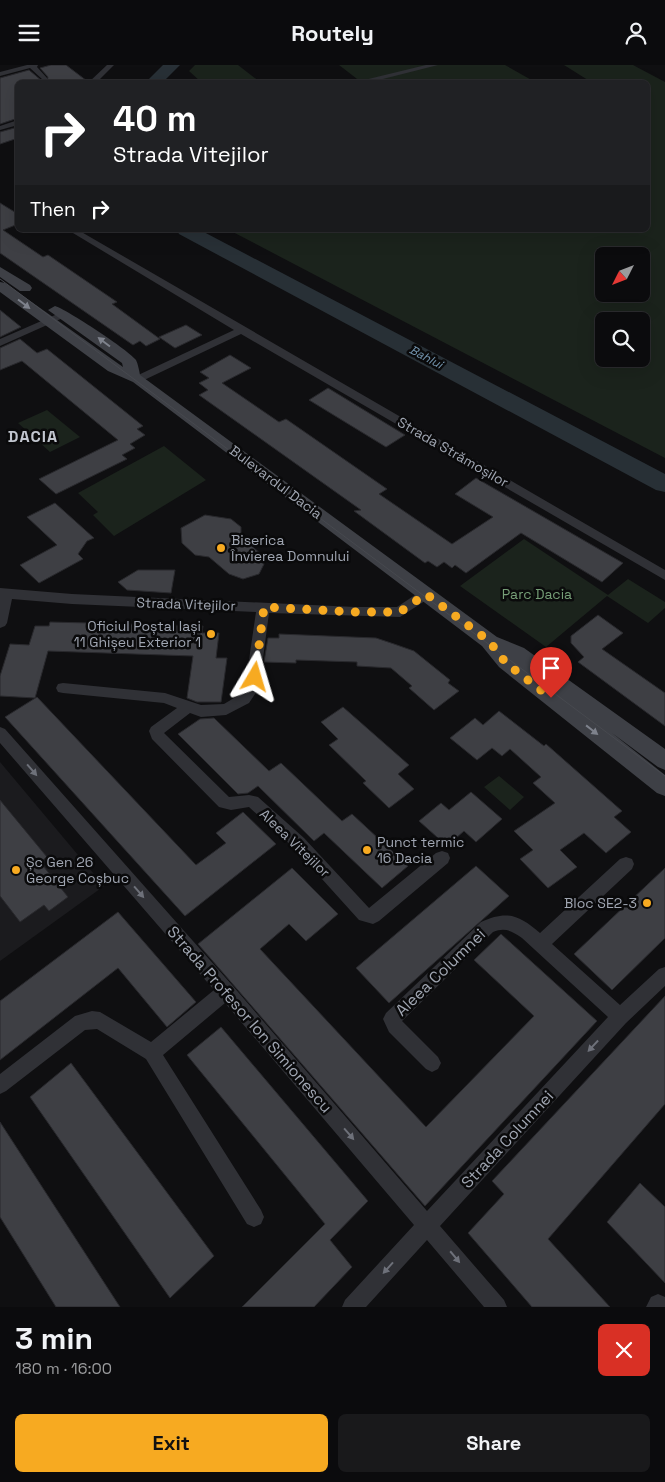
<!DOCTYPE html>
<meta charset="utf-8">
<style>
:root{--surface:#0b0b0d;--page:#19191b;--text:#f1f3f6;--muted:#9a9b9d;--line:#2b2b2e;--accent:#f7aa21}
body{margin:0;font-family:"Space Grotesk",sans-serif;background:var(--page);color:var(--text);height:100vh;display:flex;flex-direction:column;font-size:19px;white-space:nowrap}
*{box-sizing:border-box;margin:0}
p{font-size:16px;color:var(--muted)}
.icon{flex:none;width:28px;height:28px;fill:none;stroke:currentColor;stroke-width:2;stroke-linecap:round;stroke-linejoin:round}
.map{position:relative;height:1242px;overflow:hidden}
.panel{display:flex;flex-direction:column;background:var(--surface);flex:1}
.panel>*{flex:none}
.guide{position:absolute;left:15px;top:15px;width:635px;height:152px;border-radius:8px;box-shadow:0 5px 20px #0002,0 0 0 1px var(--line);background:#202124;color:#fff;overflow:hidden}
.needle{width:32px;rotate:228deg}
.controls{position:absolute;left:595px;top:182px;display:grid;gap:10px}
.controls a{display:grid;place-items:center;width:55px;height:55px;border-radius:8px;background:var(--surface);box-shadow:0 5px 20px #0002,0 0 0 1px var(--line);font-size:25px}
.pin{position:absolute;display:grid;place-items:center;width:42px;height:42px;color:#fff;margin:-51px -21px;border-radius:50% 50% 50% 0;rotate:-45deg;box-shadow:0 0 5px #0007}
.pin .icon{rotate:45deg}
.me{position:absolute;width:55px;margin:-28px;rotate:7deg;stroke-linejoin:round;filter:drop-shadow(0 0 4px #0008)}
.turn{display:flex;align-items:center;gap:18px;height:105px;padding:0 15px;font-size:22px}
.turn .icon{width:65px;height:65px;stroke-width:2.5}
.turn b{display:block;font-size:35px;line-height:42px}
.then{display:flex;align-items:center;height:48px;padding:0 15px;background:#0003;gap:10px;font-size:19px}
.round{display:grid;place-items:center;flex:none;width:52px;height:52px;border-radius:8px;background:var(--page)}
.overview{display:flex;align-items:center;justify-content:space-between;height:85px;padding:0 15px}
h1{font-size:30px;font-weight:700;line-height:38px}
.button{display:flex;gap:10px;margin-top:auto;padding:10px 15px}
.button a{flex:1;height:58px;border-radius:8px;background:var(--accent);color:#111;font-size:20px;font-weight:700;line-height:58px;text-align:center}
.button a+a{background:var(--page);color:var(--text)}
header{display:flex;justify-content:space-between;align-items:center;height:65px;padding:0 15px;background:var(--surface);font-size:22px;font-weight:700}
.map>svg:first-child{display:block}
.built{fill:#1b1b1e}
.green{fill:#1b231c;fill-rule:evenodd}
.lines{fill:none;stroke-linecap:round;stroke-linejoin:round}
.river{fill:#283036;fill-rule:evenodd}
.building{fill:#3e3f44;stroke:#29292d}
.street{fill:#303136;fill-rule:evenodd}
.secondary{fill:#3e4046;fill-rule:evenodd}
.tram{stroke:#47494f;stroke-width:1}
.oneway{fill:#7e828c}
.oneway2{fill:#6e717a}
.route{stroke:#f7aa21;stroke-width:9;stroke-dasharray:0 16.2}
.poi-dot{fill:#f7aa21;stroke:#0a0a0b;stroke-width:2}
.labels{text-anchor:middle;stroke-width:5;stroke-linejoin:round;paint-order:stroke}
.far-water-label{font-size:12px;font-style:italic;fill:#7495af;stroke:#0a0a0b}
.street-label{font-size:14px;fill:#a0a6b2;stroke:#0a0a0b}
.poi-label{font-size:14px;fill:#a0a6b2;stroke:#0a0a0b;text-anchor:start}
.park-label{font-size:14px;fill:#769e77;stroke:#0a0a0b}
.far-district-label{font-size:16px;font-weight:bold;letter-spacing:1px;fill:#c1c5ce;stroke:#0a0a0b}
.near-street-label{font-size:16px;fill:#a0a6b2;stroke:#0a0a0b}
</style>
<header><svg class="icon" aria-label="menu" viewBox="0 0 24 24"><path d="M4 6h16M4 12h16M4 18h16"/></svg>Routely<svg class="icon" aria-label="person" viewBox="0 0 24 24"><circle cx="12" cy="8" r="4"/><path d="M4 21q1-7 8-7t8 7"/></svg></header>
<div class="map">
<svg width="665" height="1242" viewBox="0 0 665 1242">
<rect width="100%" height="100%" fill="#0f0f11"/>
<!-- built -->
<path class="built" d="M0,697L104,821L0,896Z"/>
<!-- green -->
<path class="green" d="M195,0H238L260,17H201L189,6Z
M339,0H505L535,17H361Z
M564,0H633L665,17V393L229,165H648V18L591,17ZM604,191H641V229H604ZM604,256H641V294H604Z
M47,345L80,372L50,387L18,358Z
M164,381L206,415L114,471L93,450L98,447L78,428Z
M524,474L608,530L628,514L665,537V543L648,558L607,531L546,582L460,521Z
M499,711L524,732L510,745L484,722Z"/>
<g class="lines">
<!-- river -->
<path class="river" d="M163,0H180L162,18H145Z
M177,165H200L665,409V427L656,425L179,169Z"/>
</g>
<!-- building -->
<path class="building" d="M51,0H66L87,16L18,18V53L0,59V13L29,5L42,16L47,17L48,12L40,3Z
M18,62V73L0,79V67Z
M0,138L18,149V159L3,165L43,192L48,190L117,237L112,239L160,274L146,281L140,276L133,280L0,188Z
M0,245L21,262L0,272Z
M186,260L202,270L175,283L159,272Z
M20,274L37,288L47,284L143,361L137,364L145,370L130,379L135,383L122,390L127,394L56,429L39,414L118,375L22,296L0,305V283Z
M230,290L251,303L222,318L279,357L286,354L387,424L379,429L452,479L493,452L455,429L476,413L623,498L602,517L521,468L466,508L455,500L452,503L444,497L437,502L428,496L425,498L354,446L361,445L199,330L208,325L199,318L209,313L200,307Z
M328,323L405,370L386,382L309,335Z
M55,438L94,473L87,476L78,489L83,494L39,518L20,500L57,480L27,452Z
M205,450L231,454L241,462V472L261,489L264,499L259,509L243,514L229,509L209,492L195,490L182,478L181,463Z
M138,505H175L171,528L127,525L118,517Z
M598,550L623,568L602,584L665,628V661L578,597L584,592L571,578V571Z
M50,557L203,561L202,568H219L216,593H227L221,637H197L187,633L193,591L48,586L35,633L0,631V611L10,579L29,580L35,561H49Z
M279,569L376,573L394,579L414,586L450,615L448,618L459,626L434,645L409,623L412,621L391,603L357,601V597L296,595V598L264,597L268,573H279Z
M37,632L196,800L226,778L216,768L243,747L276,779L185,851L5,652Z
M343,642L409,700L398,709L414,724L389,743L363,718L366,716L329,680L338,674L321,657Z
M499,646L544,681L546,679L622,746L614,752L631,767L606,788L584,768L560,785L577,802L548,823L520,794L533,785L514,766L555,738L533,718L541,712L510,684L502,691L492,683L477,695L450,673L475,653L483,660Z
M214,653L269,706L281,698L342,756L352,749L408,801L382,823L324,768L314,776L258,721L248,728L238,729L178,669L200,654Z
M471,727L502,754L476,777L464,766L447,781L419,756L441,738L449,745Z
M0,735L47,792L40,797L68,832L49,846L44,840L20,857L0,831Z
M476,801L509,831L389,938L356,903Z
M292,803L338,849L306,876L289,859L260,884L426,1062L534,951L474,895L501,869L597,956L425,1141L198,879Z
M665,803V873L612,925L574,889Z
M118,847L196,937L167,962L118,903L0,995V936Z
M665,931V1039L548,1174L610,1242H532L468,1168L504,1129L492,1116Z
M221,962L368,1136L330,1175L352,1202L314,1242H242L325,1159L187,990Z
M71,998L214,1191L170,1233L30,1032Z
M0,1057L120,1242H56L0,1152Z
M640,1118L665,1142V1218L607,1157Z"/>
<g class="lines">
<!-- street -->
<path class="street" d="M27,0H38L37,2L47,13V15H43L30,3L0,11V7Z
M107,0H114L96,18H88Z
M426,0H438L367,18H352Z
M18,55V60L0,65V61Z
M68,165H78L665,505V515L241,269L142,316H134L133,314L134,312L234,265Z
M62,247L65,248V252L0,281V274Z
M0,523L72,529L355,542H397L421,526H431L432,529L431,532L400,552L269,548L259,623L249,638L226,650L201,652L190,648L164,668L229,732L249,730L258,732L304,773L369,843L436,788L442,786L448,788L450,793L448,798L379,856L373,859L359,855L294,783L249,742L231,745L219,742L152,674L149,666L151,662L177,643L164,638L63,628L58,627L56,623L58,619L63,618L165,628L201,640L224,639L239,630L245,622L256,547L72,539L12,534L7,558L5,561L0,563Z
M0,662L5,664L232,920L427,1146L608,952L522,873C512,866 505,862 493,867L402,956L438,992L441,998L438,1004L432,1007L426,1004L389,967L383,954L386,948L481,857C507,845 519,850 540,868L620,794L626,792L632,794L634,799L632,804L552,879L620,940L659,904L665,902V921L626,958L440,1161L504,1235L507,1242H484L427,1175L366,1242H342L345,1235L414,1160L225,938L163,990L261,1145L264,1152L261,1159L254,1162L247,1159L146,994L97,964L85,965L6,1026L0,1029V1009L75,951L92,946L100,947L151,977L214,925L0,678Z
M658,1229L665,1232V1242H646L651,1232Z"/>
<!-- secondary -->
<path class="secondary" d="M0,202L30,220L32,223L30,226H20L0,212Z
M0,217L5,218L123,302L122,298L48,245L55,241C66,244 130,286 136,295C138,299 139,305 140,310L497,572L524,583L665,684V705L658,702L612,668L665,710V731L657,728L499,602L482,581L133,317L108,306L0,227Z"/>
<!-- tram -->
<path class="tram" d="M0,214L665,711"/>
</g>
<!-- one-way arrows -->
<defs><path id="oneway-solid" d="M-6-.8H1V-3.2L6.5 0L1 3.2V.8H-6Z" transform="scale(1.25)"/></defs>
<g class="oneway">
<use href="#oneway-solid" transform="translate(24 239) rotate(37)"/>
<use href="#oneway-solid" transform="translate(104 277) rotate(-143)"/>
<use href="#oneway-solid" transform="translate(592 665) rotate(38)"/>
</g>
<g class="oneway2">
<use href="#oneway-solid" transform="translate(32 705) rotate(49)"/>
<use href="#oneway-solid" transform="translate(139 827) rotate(49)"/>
<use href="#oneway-solid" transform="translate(593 981) rotate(133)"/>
<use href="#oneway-solid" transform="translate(349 1069) rotate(49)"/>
<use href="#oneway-solid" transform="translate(455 1192) rotate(50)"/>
<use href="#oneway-solid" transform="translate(388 1203) rotate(132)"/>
</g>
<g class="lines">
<!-- route -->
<path class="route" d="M255,612L264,542L355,547H400L426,529L489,576L506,598L551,633"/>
</g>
<!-- markers -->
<g class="poi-dot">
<circle cx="221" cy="483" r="5"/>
<circle cx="211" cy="569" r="5"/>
<circle cx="367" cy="785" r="5"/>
<circle cx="16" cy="805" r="5"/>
<circle cx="647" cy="838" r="5"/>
</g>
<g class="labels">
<!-- far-water labels -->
<g class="far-water-label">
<text transform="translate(426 292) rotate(28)" y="4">Bahlui</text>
</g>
<!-- street labels -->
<g class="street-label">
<text transform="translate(453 387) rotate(30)" y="5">Strada Strămoșilor</text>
<text transform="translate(276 417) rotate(37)" y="5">Bulevardul Dacia</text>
<text transform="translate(186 539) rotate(2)" y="5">Strada Vitejilor</text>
<text transform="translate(295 778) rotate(44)" y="5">Aleea Vitejilor</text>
</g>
<!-- poi labels -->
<g class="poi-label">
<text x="231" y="480">Biserica<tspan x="231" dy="16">Învierea Domnului</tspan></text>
<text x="201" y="566" text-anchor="end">Oficiul Poștal Iași<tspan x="201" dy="16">11 Ghișeu Exterior 1</tspan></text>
<text x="377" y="782">Punct termic<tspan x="377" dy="16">16 Dacia</tspan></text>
<text x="26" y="802">Șc Gen 26<tspan x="26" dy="16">George Coșbuc</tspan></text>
<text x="637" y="843" text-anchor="end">Bloc SE2-3</text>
</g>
<!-- park labels -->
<g class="park-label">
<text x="537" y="534">Parc Dacia</text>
</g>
<!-- far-district labels -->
<g class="far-district-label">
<text x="33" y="377">DACIA</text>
</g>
<!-- near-street labels -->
<g class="near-street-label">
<text transform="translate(440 907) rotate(-44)" y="6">Aleea Columnei</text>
<text transform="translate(250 954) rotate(49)" y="6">Strada Profesor Ion Simionescu</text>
<text transform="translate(507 1074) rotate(-47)" y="6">Strada Columnei</text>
</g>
</g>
</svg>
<div class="controls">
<a><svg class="needle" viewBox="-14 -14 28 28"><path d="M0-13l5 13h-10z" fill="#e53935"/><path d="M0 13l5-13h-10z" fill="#9a9b9d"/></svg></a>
<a><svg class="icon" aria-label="search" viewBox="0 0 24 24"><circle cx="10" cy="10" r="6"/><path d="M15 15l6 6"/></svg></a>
</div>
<div class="pin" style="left:551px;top:633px;background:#d93025"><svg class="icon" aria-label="arrive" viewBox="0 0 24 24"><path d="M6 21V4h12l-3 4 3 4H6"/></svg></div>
<svg class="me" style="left:255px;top:612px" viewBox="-20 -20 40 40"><path d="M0-17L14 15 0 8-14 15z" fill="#f7aa21" stroke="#fff" stroke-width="4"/></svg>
<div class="guide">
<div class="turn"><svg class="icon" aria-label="right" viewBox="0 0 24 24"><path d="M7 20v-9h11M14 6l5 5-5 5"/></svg><div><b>40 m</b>Strada Vitejilor</div></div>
<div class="then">Then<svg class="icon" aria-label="right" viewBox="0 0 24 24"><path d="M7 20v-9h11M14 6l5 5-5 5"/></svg></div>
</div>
</div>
<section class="panel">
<div class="overview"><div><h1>3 min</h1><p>180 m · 16:00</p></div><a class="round" style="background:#d93025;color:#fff"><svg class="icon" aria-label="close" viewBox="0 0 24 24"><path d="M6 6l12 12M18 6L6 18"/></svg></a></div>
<div class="button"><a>Exit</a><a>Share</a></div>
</section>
